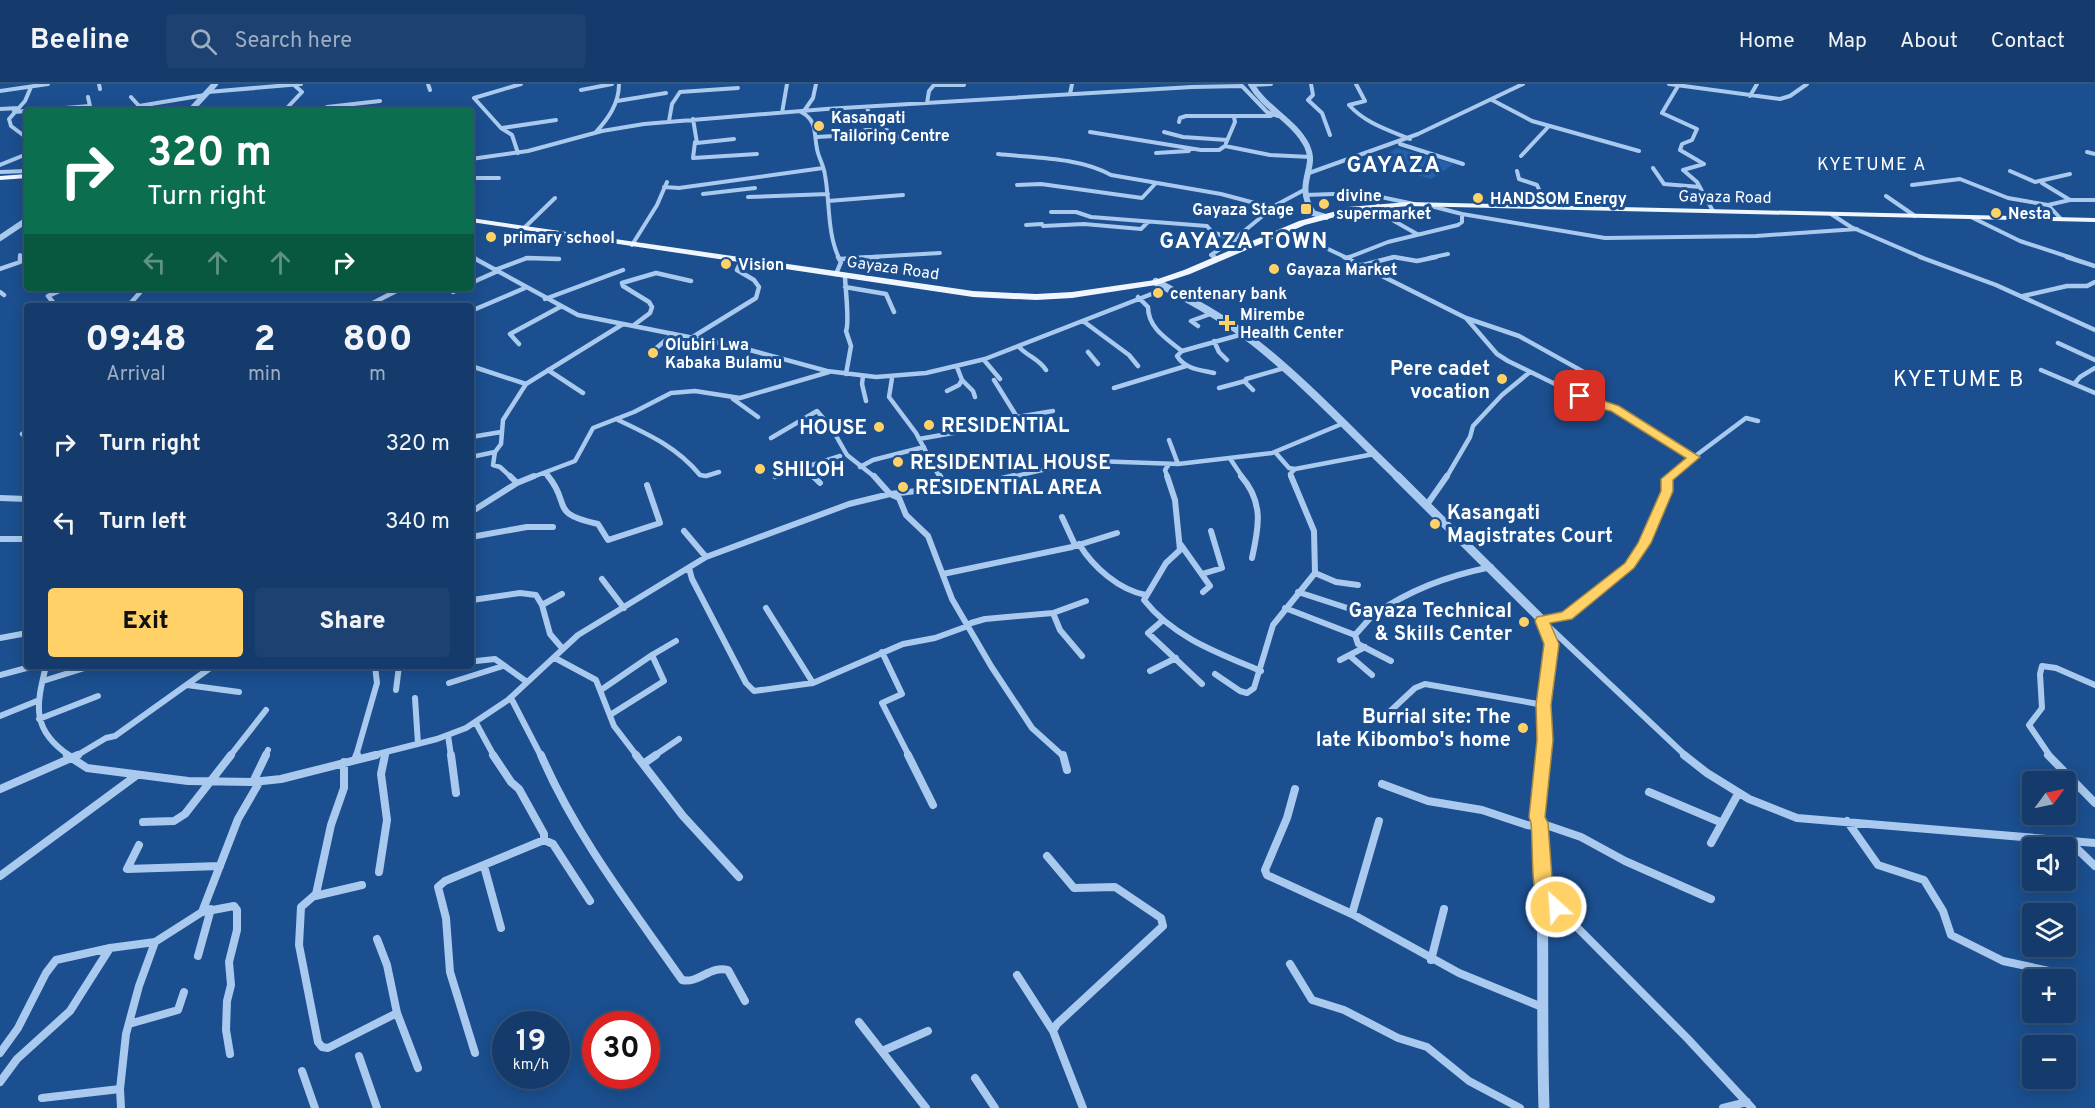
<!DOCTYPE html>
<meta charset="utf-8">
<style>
:root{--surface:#143b6b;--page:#1d4271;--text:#f1f3f6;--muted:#9dadc1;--line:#33557e;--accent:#ffd166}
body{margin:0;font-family:Overpass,sans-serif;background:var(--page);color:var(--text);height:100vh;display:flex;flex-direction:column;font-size:22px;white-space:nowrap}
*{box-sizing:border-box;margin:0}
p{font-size:20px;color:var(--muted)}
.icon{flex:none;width:33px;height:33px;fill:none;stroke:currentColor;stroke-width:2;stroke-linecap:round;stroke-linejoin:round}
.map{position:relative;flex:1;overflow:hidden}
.panel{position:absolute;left:24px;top:219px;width:450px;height:366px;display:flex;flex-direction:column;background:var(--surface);border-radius:6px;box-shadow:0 3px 15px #0003,0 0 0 2px var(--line)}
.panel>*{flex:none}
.banner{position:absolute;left:24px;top:24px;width:450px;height:183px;border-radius:6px;box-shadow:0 3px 15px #0003,0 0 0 2px var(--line);background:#0b6e4f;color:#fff;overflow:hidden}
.needle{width:39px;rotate:57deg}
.controls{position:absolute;left:2022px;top:687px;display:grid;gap:12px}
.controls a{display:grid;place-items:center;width:54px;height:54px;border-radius:6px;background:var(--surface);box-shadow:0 3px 15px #0003,0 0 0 2px var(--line);font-size:30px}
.speed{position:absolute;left:492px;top:927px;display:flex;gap:12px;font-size:30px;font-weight:700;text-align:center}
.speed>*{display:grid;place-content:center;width:78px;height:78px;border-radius:50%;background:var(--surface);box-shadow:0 3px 15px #0003,0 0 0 2px var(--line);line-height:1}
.speed small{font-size:15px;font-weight:400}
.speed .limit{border:9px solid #d22;background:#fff;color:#111}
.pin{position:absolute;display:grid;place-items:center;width:51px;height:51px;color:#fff;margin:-26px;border-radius:12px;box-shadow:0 3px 9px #0006}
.me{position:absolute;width:66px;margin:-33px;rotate:334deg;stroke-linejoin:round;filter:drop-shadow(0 0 4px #0008)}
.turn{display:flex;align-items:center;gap:21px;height:126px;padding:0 24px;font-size:27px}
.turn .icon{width:78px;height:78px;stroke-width:2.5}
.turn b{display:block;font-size:42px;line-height:51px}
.lanes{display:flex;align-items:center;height:57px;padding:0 24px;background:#0003;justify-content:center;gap:30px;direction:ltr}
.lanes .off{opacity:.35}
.eta{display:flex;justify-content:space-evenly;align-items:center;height:102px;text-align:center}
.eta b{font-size:36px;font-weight:800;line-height:42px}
.primary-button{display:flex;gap:12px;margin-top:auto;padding:12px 24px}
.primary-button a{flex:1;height:69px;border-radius:6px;background:var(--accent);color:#111;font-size:24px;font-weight:800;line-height:69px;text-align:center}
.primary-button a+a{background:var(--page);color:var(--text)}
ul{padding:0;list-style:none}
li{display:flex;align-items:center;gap:18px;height:78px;padding:0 24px}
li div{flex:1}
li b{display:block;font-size:22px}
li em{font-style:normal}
header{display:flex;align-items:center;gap:36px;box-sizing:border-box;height:84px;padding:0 30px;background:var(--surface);border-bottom:2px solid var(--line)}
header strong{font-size:28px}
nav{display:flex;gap:33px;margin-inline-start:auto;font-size:21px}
.search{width:420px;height:54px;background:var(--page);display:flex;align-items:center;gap:15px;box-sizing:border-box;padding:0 21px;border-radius:6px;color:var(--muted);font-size:22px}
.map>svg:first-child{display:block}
.green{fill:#2461a8}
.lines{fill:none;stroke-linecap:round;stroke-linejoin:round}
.minor-far3{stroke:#a9c9ee;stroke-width:4}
.minor-far2{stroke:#a9c9ee;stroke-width:4.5}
.minor-far1{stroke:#a9c9ee;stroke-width:6}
.minor{stroke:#a9c9ee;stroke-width:8}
.tertiary-far3{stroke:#a9c9ee;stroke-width:6}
.tertiary-far2{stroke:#a9c9ee;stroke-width:8}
.tertiary-far1{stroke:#a9c9ee;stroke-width:9}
.tertiary{stroke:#a9c9ee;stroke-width:11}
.primary{fill:#f0f6ff;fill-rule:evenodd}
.route{fill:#ffd166;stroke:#a68842;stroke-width:1.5}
.poi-dot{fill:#ffd166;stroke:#1b4f8f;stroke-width:2}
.labels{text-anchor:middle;stroke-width:6;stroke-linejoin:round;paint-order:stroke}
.far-poi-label{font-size:16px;font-weight:bold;fill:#fff;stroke:#1b4f8f;text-anchor:start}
.far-street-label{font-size:16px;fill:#fff;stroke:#1b4f8f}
.far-quarter-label{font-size:18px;letter-spacing:1.5px;fill:#fff;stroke:#1b4f8f}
.poi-label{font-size:20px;font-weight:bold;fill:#fff;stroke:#1b4f8f;text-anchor:start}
.far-district-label{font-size:22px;font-weight:bold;letter-spacing:1.5px;fill:#fff;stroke:#1b4f8f}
.quarter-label{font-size:22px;letter-spacing:1.5px;fill:#fff;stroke:#1b4f8f}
</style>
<header>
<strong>Beeline</strong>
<div class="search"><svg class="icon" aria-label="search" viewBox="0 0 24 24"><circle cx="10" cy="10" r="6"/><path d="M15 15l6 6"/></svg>Search here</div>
<nav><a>Home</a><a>Map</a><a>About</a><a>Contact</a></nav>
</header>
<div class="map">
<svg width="2095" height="1024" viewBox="0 0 2095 1024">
<rect width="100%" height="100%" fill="#1b4f8f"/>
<!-- green -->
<path class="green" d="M1397,64L1454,80L1431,95L1373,78Z"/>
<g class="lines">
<!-- minor-far3 -->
<path class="minor-far3" d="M99,0L100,5
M428,0L430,6
M1311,0L1313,11L1308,16L1322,29L1330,51
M1356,0L1365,17L1349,21C1365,39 1388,46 1410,55
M1669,0L1780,15L1790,12L1807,0
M1251,1L1271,0
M1678,2L1662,29L1697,45L1692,56L1682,60L1680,66L1704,80L1683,86L1697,98L1713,127
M581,6L612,0
M0,7L48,0
M208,8L301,0
M1070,10L1072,0
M1750,12L1757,0
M88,13L91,27
M131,13L139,22L205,11
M1492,16L1532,37L1639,67
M617,17L666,9
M927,19L929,7L934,1H964
M867,23L871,36L869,40
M0,25L19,24
M286,25L302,8L294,1
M208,27L287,24
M320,27L327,23L380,17
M804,27L813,14L816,0
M14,28L90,22
M801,28C819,37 813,52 818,69C820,76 824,83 825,91C830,118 827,149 839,174
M782,29L787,0
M693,35L697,59L734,55
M669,37L672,20L680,8L738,4
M1179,38L1180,34L1186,32H1271
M502,44L556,36
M1090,48L1201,66H1219L1225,62L1270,71L1311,73
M1164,48L1183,53L1227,56
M595,49C608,35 619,20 619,0
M817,53L851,51L866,46H887L895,52L911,54
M27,54L11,42L9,35L25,17L31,3
M695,58L693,74L757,70
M1226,59L1235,38L1234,33
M1400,60L1463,80
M2087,68L2095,70
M518,69L512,51L501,44L474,14L521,0
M1156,69L1189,67
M998,70C1034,74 1079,73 1111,91L1221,110L1270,123
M1521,72L1549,42
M471,75L528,67L602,47L644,40L826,25L1192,3L1242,2L1267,28L1278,32
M0,81L27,70
M1653,84L1664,100L1700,103
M1517,87L1519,95L1537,101L1547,123
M2010,87L2035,98L2070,90
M0,88L27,87
M1309,89L1418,50L1523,0
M471,94H499
M2042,99L2070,116
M1017,101L1041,100L1142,114L1155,100
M1912,101L1960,95L2008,114L2048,121
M664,103L679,104L823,84
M703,110L755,104
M1305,111L1362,109L1414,120
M1886,112L1915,132
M748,113L828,110
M828,117L903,111
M1427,121L1462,130L1605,154L1756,152L1857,145
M1378,122L1380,129L1417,150
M1051,128H1076L1091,133L1207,142L1212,148L1235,156
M1831,130L1851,143L1923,174
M1971,133L2020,157L2072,174
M2061,135L2048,121L2070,116H2095
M1026,141L1042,140
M1043,142L1084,140L1141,145L1148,138
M523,145L555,114
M1286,145L1347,174
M632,161L657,121L667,98
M20,171V174
M471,172L475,174
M526,174H533
M853,174L940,169
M1216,174L1211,171L1232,157L1276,121L1304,106
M1347,174L1388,158L1458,141L1462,138V130
M1389,174H1401
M1429,174L1448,170"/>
<!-- minor-far2 -->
<path class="minor-far2" d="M472,173L578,231L739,263L827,287L876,293L926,289L985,275L1167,204
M1214,173L1217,175
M1344,173L1466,234L1497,270L1508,277L1596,320L1615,325L1694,373L1668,394
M1920,173L1996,201L2095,246
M2067,173L2095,182
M1347,174L1350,173
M840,175L878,173
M1363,181L1394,173L1417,177L1436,173
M0,185L20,178V173
M495,186L527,174L559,175
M836,190L841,178L838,173
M845,191C845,204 850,238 846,247L851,262L846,290
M471,199L498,187
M845,203L886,210L894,228
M0,208L4,211
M453,208L460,204
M2023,212L2067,202H2087L2095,198
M1138,213L1148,223C1148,244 1167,255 1182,267L1177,272C1185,285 1200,286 1214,289
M545,215L623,186
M56,222L48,212L66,204
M128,222L144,204
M367,222L402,204
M471,227L525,204
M1466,234L1519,252L1600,297
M1083,237L1129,271L1138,282
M634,241L650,229L652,223L649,218L623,202L622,199L656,189L691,197
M1198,242L1191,237L1213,229
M691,254L756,214L759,203L754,196L737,186L741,177
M1214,257L1219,268L1227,276
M2058,259L2095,276
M519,260L510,250L560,223
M1020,264C1029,273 1039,275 1046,286
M654,266L673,250
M1182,267L1243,250
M1088,268L1098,280
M984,276L1000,295
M471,282L526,300
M548,286L583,309
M2041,286L2095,309
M863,292L862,300L866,317
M892,294L889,313L916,349L940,394
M962,296L973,307L975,313
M994,296L1017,333L1053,327
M2074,300L2080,293L2095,284
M1114,304L1186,282
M1219,304L1245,297
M1253,306L1246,299V295L1284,284
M947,307L959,301L962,296L957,283
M733,315L758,333
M616,335C648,350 677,363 700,391L706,392L719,388
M22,350L27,354
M471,353L501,348
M771,354L817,327L831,343L847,371L876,394
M919,355L981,344L1017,333
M1169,356L1178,380
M1275,368L1289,384L1295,385
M471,373L495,368
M1694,373L1746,334L1758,337
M1231,376L1243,394
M860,383L873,376L924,363
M803,384L814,394
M545,389L549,394
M775,393L840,372
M512,394L500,383L493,381L495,368L501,360L503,336L526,300L623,240
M530,394L575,377L593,344L634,328L671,309L695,307L740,314L829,288
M1007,394L1069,380L1094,377L1178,380L1272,369L1344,339
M1168,394L1165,386L1169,380
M1292,394L1290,390L1295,385L1374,370
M1446,394L1470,353L1473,342L1502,311L1530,288"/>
<!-- minor-far1 -->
<path class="minor-far1" d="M510,392L517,399
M548,392C572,421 548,429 598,440L608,456L660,439L647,401
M813,392L820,399
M874,392L890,410L899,414L906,431L928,452L952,515L991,582L1032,644L1063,672
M940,392L946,404
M1167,392L1175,416L1180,466L1166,479L1144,516C1173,553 1218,569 1261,587
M1241,392C1264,418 1259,443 1252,474
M0,414L27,415
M1426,422L1447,392
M471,428L517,399L534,392
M1062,433L1075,461
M684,447L706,473
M471,453L527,443H553
M0,455H27
M1079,460C1093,483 1119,506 1146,511
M1181,461L1210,502L1203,508
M689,484L692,495L746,599L754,607L813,599L903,560L935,554L968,542
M1315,489L1336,498L1358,501
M943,490L1072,463L1117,449
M1202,490L1222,484L1211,447
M602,495L624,524
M1298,508L1372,532C1409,506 1447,492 1491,483
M562,510L542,521L550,550L562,564
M471,514L472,529
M472,516L520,509L536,511L542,521
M766,524L813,599
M1285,524L1355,551L1372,532
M1053,529L1060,546L1082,572
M1162,537L1148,549L1202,600
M1542,537L1567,532L1629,482L1645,459L1667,407V395L1670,392
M971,539L985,535L1053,529L1086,517
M1548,542L1686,672
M1355,551L1358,560L1391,577
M0,554L27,549
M882,568L902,610L882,619L909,672
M1350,572L1372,591
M555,574L596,596L614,642L637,672
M1340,576L1365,563
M476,577L495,575L527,598
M46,582C36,622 31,646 70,672
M1150,587L1176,574
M1215,590L1240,607L1247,609L1254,604L1273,541L1315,489L1314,447L1291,392
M0,591L34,582
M43,597L91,582
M449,599L503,582
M187,601L239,608
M396,606L399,582
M601,606L652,571
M415,614L418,660
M511,614L541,672
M610,631L664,597L652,571L676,557
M0,632L37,617
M1384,633L1415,604L1425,600L1544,621
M39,635L98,612
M476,639L494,672
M448,651L451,672
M76,672L106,654L115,652L213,582
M230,672L266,626
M265,672L268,666
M356,672L377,599L375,582
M370,672L437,655L466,644L508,616L578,551L706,473L849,420L890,410L980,400L1014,392
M384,672L385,669
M654,672L679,655
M2050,672L2029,641L2042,624L2040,590L2042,582L2056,584L2095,601"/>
<!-- minor -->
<path class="minor" d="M67,671L87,684L188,697L253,698L281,695L376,671
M451,671L456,709
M493,671L511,698L519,705L544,750V756
M541,671C576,752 631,823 682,896C699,900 710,881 728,886L745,917
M636,671L683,732L739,793
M908,671L933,721
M1063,671L1067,686
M1684,671L1707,689L1749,715L1797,734L2095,759
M2048,671L2095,719
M355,676L357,671
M344,678V704L331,741L316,810L301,823L299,861L318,958L322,963L328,964L397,929L418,984
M643,680L656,671
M253,698L266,671
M1382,700L1428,717L1482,726L1527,741L1534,742L1540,739L1581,753L1625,777L1711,815
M0,705L78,671
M1295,705L1287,734L1265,786L1267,791L1352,830L1459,889L1542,923
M1649,708L1720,738
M1847,737L1878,781L1924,796L1943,827L1951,851L2003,877L2068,891
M143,738L174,737L185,730L231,671
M544,756L553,760L590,817
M2069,757L2095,782
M1711,759L1738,710
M139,761L127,785L220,782
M1047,772L1074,804L1115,803L1161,834L1163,842L1057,940L1053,947L1083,1024
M484,782L501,844
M379,788L387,736L381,690L385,671
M0,792L137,691
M1544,810L1687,954L1752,1024
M315,812L362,801
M202,828L238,735L260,697
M1352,830L1379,737
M377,855L387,881L397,929
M198,872L211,825
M1431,876L1444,825
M1290,880L1312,916L1344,926L1398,954L1427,963L1469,997L1520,1024
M1017,891L1053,947
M859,938L926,1024
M129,940L178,926L184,908
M882,967L928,947
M0,969L18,944L46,889L56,876L110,864L155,858
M475,969L450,888L446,834L438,803L445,797L544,756
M359,972L377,1024
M302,987L315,1024
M975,994L995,1024
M0,998L17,975L70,927L110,864
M42,1014L120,1005
M121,1024L120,1005L126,950L139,902L155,858L202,828L234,822L237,826V846L229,878L231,901L227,917L226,946L230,970
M1723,1024L1747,1018"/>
<!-- tertiary-far3 -->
<path class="tertiary-far3" d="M1251,0C1265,25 1294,36 1307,62C1318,85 1294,98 1313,129L1326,133
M190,27L215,0
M0,154L27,136"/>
<!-- tertiary-far2 -->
<path class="tertiary-far2" d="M1156,198C1190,216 1224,234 1254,258C1306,299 1351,348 1399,394"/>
<!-- tertiary-far1 -->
<path class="tertiary-far1" d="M1397,392L1544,538L1552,560L1544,621L1543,672"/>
<!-- tertiary -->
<path class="tertiary" d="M1543,671L1537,733L1540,739C1545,834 1541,929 1544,1024"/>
<!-- primary -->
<path class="primary" d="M27,90V94L0,96V92Z
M1408,118L2095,134V138L1408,122L1358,127L1305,141L1190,190L1156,201L1072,214L1036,216L973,213L471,138V134L973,207L1036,210L1072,208L1155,196L1184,186L1299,137L1344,125L1348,123Z"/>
</g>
<!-- route -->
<path class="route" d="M1580,309L1619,322L1700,373L1673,396V407L1651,459L1634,484L1572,535L1550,539L1559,560L1551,621L1553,656L1545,733L1548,739L1553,808L1565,823L1562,828C1552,831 1540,822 1536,811C1531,796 1533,757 1531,739L1529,733L1537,656L1536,621L1544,560L1535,537L1537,533L1562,528L1625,479L1638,459L1661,407V395L1686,374L1611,327L1592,323L1576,314L1574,312Z"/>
<!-- markers -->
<g class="poi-dot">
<circle cx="819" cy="42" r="6"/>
<circle cx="1478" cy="114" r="6"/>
<circle cx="1324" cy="120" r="6"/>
<rect x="1300" y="119" width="12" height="12" rx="3"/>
<circle cx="1996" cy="129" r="6"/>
<circle cx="491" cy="153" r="6"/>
<circle cx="726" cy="180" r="6"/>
<circle cx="1274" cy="185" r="6"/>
<circle cx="1158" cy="209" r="6"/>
<path d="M1224 230h6v6h6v6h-6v6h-6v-6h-6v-6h6z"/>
<circle cx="653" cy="269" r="6"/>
<circle cx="1502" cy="295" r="6"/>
<circle cx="929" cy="341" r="6"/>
<circle cx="879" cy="343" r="6"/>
<circle cx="898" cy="378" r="6"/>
<circle cx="760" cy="385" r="6"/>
<circle cx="903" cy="403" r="6"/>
<circle cx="1435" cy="440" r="6"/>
<circle cx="1524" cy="538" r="6"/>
<circle cx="1523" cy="644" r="6"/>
</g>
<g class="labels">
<!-- far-poi labels -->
<g class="far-poi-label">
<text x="831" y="39">Kasangati<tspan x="831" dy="18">Tailoring Centre</tspan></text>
<text x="1336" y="117">divine<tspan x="1336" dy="18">supermarket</tspan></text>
<text x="1490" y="120">HANDSOM Energy</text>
<text x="1294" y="131" text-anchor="end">Gayaza Stage</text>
<text x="2008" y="135">Nesta</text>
<text x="503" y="159">primary school</text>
<text x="738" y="186">Vision</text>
<text x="1286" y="191">Gayaza Market</text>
<text x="1170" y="215">centenary bank</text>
<text x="1240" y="236">Mirembe<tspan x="1240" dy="18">Health Center</tspan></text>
<text x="665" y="266">Olubiri Lwa<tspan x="665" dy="18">Kabaka Bulamu</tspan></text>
</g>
<!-- far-street labels -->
<g class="far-street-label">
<text transform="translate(1725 112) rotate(1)" y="6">Gayaza Road</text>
<text transform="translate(893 183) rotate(8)" y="6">Gayaza Road</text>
</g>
<!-- far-quarter labels -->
<g class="far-quarter-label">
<text x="1872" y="86">KYETUME A</text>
</g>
<!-- poi labels -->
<g class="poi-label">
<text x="1490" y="291" text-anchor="end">Pere cadet<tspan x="1490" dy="23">vocation</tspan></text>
<text x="941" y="348">RESIDENTIAL</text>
<text x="867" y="350" text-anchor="end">HOUSE</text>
<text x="910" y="385">RESIDENTIAL HOUSE</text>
<text x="772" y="392">SHILOH</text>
<text x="915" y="410">RESIDENTIAL AREA</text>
<text x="1447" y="435">Kasangati<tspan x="1447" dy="23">Magistrates Court</tspan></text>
<text x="1512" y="533" text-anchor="end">Gayaza Technical<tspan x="1512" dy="23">&amp; Skills Center</tspan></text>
<text x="1511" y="639" text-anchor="end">Burrial site: The<tspan x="1511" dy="23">late Kibombo's home</tspan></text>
</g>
<!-- far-district labels -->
<g class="far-district-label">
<text x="1394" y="88">GAYAZA</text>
<text x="1244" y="164">GAYAZA TOWN</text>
</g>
<!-- quarter labels -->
<g class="quarter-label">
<text x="1959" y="302">KYETUME B</text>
</g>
</g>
</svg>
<div class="controls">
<a><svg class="needle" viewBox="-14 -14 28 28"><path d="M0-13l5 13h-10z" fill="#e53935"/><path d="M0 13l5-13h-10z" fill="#9dadc1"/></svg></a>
<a><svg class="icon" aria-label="sound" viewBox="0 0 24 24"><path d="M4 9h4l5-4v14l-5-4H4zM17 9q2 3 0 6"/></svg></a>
<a><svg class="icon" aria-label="layers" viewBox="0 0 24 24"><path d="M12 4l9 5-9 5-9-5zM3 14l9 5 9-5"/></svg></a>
<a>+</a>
<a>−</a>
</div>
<div class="speed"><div>19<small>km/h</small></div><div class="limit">30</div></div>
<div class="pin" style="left:1580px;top:312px;background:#d93025"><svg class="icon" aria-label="arrive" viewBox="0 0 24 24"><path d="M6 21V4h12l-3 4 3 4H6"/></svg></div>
<svg class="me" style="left:1556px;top:823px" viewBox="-20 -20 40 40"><circle r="17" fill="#ffd166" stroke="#fff" stroke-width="3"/><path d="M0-11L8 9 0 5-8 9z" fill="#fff"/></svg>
<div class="banner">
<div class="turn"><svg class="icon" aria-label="right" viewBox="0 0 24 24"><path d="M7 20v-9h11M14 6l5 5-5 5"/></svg><div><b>320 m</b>Turn right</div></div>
<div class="lanes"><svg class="icon off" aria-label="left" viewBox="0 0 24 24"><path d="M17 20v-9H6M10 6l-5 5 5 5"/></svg><svg class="icon off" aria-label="ahead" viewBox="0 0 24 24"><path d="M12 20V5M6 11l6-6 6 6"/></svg><svg class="icon off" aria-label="ahead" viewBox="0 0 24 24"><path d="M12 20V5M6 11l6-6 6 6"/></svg><svg class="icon" aria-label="right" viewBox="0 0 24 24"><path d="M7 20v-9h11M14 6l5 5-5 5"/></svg></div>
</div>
<section class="panel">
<div class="eta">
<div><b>09:48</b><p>Arrival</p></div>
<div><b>2</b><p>min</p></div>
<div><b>800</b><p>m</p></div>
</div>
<ul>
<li><svg class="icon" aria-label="right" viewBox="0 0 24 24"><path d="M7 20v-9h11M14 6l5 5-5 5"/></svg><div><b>Turn right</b></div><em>320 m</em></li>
<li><svg class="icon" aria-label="left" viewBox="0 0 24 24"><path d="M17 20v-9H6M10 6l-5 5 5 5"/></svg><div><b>Turn left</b></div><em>340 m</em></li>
</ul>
<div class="primary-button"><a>Exit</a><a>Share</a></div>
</section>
</div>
